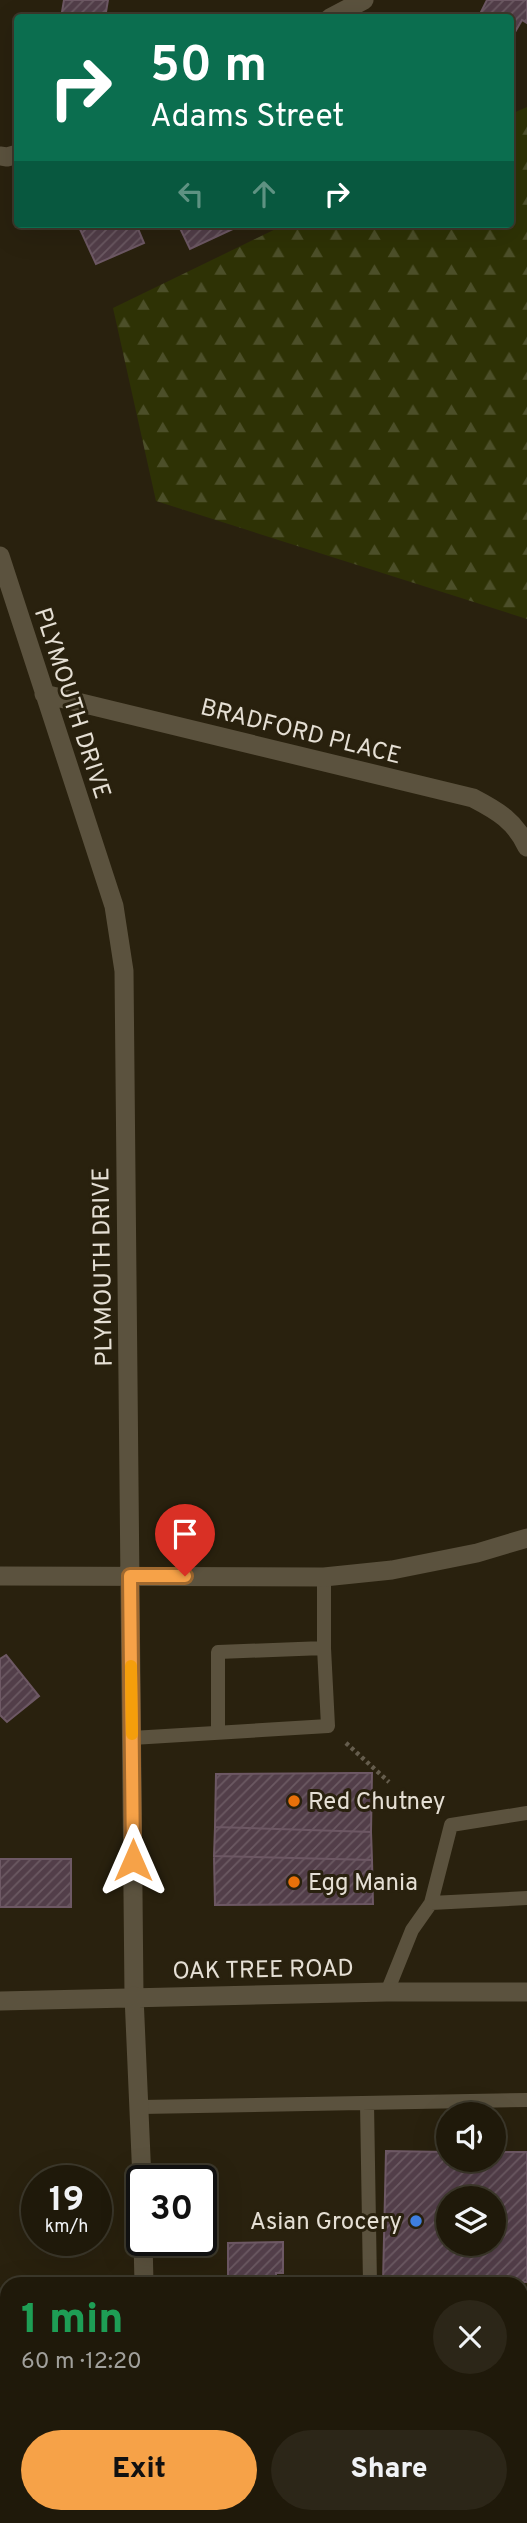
<!DOCTYPE html>
<meta charset="utf-8">
<style>
:root{--surface:#1f190a;--page:#2c2618;--text:#f1f3f6;--muted:#a1a09c;--line:#3c382b;--accent:#f6a248}
body{margin:0;font-family:Overpass,sans-serif;background:var(--page);color:var(--text);height:100vh;display:flex;flex-direction:column;font-size:26px;white-space:nowrap}
*{box-sizing:border-box;margin:0}
p{font-size:23px;color:var(--muted)}
.icon{flex:none;width:38px;height:38px;fill:none;stroke:currentColor;stroke-width:2;stroke-linecap:round;stroke-linejoin:round}
.map{position:relative;flex:1;overflow:hidden}
.side{position:absolute;left:0px;top:2277px;width:528px;height:247px;display:flex;flex-direction:column;background:var(--surface);border-radius:21px 21px 0 0;box-shadow:0 7px 28px #0002,0 0 0 2px var(--line)}
.side>*{flex:none}
.top-card{position:absolute;left:14px;top:14px;width:500px;height:214px;border-radius:7px;box-shadow:0 7px 28px #0002,0 0 0 2px var(--line);background:#0b6e4f;color:#fff;overflow:hidden}
.buttons{position:absolute;left:436px;top:2102px;display:grid;gap:14px}
.buttons a{display:grid;place-items:center;width:70px;height:70px;border-radius:50%;background:var(--surface);box-shadow:0 7px 28px #0002,0 0 0 2px var(--line);font-size:35px}
.speed{position:absolute;left:21px;top:2165px;display:flex;gap:14px;font-size:35px;font-weight:700;text-align:center}
.speed>*{display:grid;place-content:center;width:91px;height:91px;border-radius:50%;background:var(--surface);box-shadow:0 7px 28px #0002,0 0 0 2px var(--line);line-height:1}
.speed small{font-size:18px;font-weight:400}
.speed .limit{border:4px solid #111;border-radius:10px;background:#fff;color:#111}
.pin{position:absolute;display:grid;place-items:center;width:60px;height:60px;color:#fff;margin:-72px -30px;border-radius:50% 50% 50% 0;rotate:-45deg;box-shadow:0 0 7px #0007}
.pin .icon{rotate:45deg}
.me{position:absolute;width:77px;margin:-38px;rotate:0deg;stroke-linejoin:round;filter:drop-shadow(0 0 5px #0008)}
.turn{display:flex;align-items:center;gap:24px;height:147px;padding:0 21px;font-size:32px}
.turn .icon{width:91px;height:91px;stroke-width:2.5}
.turn b{display:block;font-size:49px;line-height:60px}
.lanes{display:flex;align-items:center;height:66px;padding:0 21px;background:#0003;justify-content:center;gap:35px;direction:ltr}
.lanes .off{opacity:.35}
.round{display:grid;place-items:center;flex:none;width:74px;height:74px;border-radius:37px;background:var(--page)}
.head{display:flex;align-items:center;justify-content:space-between;height:119px;padding:0 21px}
h1{font-size:42px;font-weight:800;line-height:52px;color:#1e9e55}
.action{display:flex;gap:14px;margin-top:auto;padding:14px 21px}
.action a{flex:1;height:80px;border-radius:42px;background:var(--accent);color:#111;font-size:28px;font-weight:800;line-height:80px;text-align:center}
.action a+a{background:var(--page);color:var(--text)}
.map>svg:first-child{display:block}
.forest{fill:url(#forest-firs)}
.building{fill:url(#building-hatch);stroke:#6d5864;stroke-width:2;fill-rule:evenodd}
.lines{fill:none;stroke-linecap:round;stroke-linejoin:round}
.path{stroke:#655d4d;stroke-width:4.5;stroke-dasharray:3.5 3.5;stroke-linecap:butt}
.service{stroke:#5b523e;stroke-width:14}
.minor{stroke:#5b523e;stroke-width:19}
.tertiary{stroke:#5b523e;stroke-width:19}
.route-casing{stroke:#a0692f;stroke-width:18}
.route{stroke:#f6a248;stroke-width:12}
.slow{stroke:#f59e0b;stroke-width:12}
.food-dot{fill:#e8710a;stroke:#29210e;stroke-width:2.5}
.shop-dot{fill:#3f7fe0;stroke:#29210e;stroke-width:2.5}
.labels{text-anchor:middle;stroke-width:6;stroke-linejoin:round;paint-order:stroke}
.street-label{font-size:24px;fill:#e5dfd4;stroke:#29210e}
.poi-label{font-size:24px;fill:#e5dfd4;stroke:#29210e;text-anchor:start}
</style>
<div class="map">
<svg width="527" height="2523" viewBox="0 0 527 2523">
<defs>
<pattern id="forest-firs" width="22" height="20" patternUnits="userSpaceOnUse" patternTransform="scale(1.75)"><rect width="22" height="20" fill="#2e3205"/><path d="M5 1l3.5 6h-7zM16 11l3.5 6h-7z" fill="#4c4f29"/></pattern>
<pattern id="building-hatch" width="6" height="6" patternUnits="userSpaceOnUse" patternTransform="scale(1.75)"><rect width="6" height="6" fill="#523e49"/><path d="M-1 1l2-2M0 6l6-6M5 7l2-2" fill="none" stroke="#6b5962"/></pattern>
</defs>
<rect width="100%" height="100%" fill="#29210e"/>
<!-- forest -->
<path class="forest" d="M527,107V619L156,501L113,308L286,224H511V114Z"/>
<!-- building -->
<path class="building" d="M64,0H108L105,18H61Z
M487,0H527V23L522,20L511,39V18H478Z
M86,224H136L144,243L96,264L79,227Z
M178,224H235L237,227L190,249Z
M6,1655L39,1696L7,1722L0,1715V1659Z
M355,1773H372L371,1832L215,1827L216,1774Z
M215,1827L371,1832L372,1860L214,1856Z
M214,1856L372,1860L373,1904L215,1905Z
M0,1859H71V1907H0Z
M386,2151L448,2152V2160H494V2152H527V2282H383ZM448,2198H494V2244H448Z
M283,2242V2273H276V2284H228V2243Z
M8,2516H45L46,2523H8Z"/>
<g class="lines">
<!-- path -->
<path class="path" d="M346,1743L389,1782"/>
<!-- service -->
<path class="service" d="M324,1648V1577
M132,1738L328,1726L324,1648L218,1652V1731
M431,1903L527,1898
M387,1992L412,1930L431,1903L451,1825L527,1813
M367,2103L370,2284
M141,2107L527,2100
M522,2301H527"/>
<!-- minor -->
<path class="minor" d="M330,18L364,0
M0,156L7,157L18,154
M0,556L114,906L124,971L134,1996
M44,694L473,798C498,811 515,821 527,847
M0,1576L324,1577L392,1570L477,1553L527,1538"/>
<!-- tertiary -->
<path class="tertiary" d="M134,1996L142,2180
M0,2001L387,1992H527
M143,2240L144,2284
M145,2516V2523"/>
</g>
<g class="lines">
<defs>
<path id="route" d="M133,1860L130,1576H185"/>
</defs>
<!-- route casing -->
<use href="#route" class="route-casing"/>
<!-- route -->
<use href="#route" class="route"/>
<!-- slow -->
<path class="slow" d="M131,1666L132,1734"/>
</g>
<!-- markers -->
<g class="food-dot">
<circle cx="294" cy="1801" r="7"/>
<circle cx="294" cy="1882" r="7"/>
</g>
<circle class="shop-dot" cx="416" cy="2221" r="7"/>
<g class="labels">
<!-- street labels -->
<g class="street-label">
<text transform="translate(73 703) rotate(72)" y="8">PLYMOUTH DRIVE</text>
<text transform="translate(301 731) rotate(14)" y="8">BRADFORD PLACE</text>
<text transform="translate(102 1267) rotate(-91)" y="8">PLYMOUTH DRIVE</text>
<text transform="translate(263 1969) rotate(-1)" y="8">OAK TREE ROAD</text>
</g>
<!-- poi labels -->
<g class="poi-label">
<text x="308" y="1809">Red Chutney</text>
<text x="308" y="1890">Egg Mania</text>
<text x="402" y="2229" text-anchor="end">Asian Grocery</text>
</g>
</g>
</svg>
<div class="buttons">
<a><svg class="icon" aria-label="sound" viewBox="0 0 24 24"><path d="M4 9h4l5-4v14l-5-4H4zM17 9q2 3 0 6"/></svg></a>
<a><svg class="icon" aria-label="layers" viewBox="0 0 24 24"><path d="M12 4l9 5-9 5-9-5zM3 14l9 5 9-5"/></svg></a>
</div>
<div class="speed"><div>19<small>km/h</small></div><div class="limit">30</div></div>
<div class="pin" style="left:185px;top:1576px;background:#d93025"><svg class="icon" aria-label="arrive" viewBox="0 0 24 24"><path d="M6 21V4h12l-3 4 3 4H6"/></svg></div>
<svg class="me" style="left:133px;top:1860px" viewBox="-20 -20 40 40"><path d="M0-17L14 15 0 8-14 15z" fill="#f6a248" stroke="#fff" stroke-width="4"/></svg>
<div class="top-card">
<div class="turn"><svg class="icon" aria-label="right" viewBox="0 0 24 24"><path d="M7 20v-9h11M14 6l5 5-5 5"/></svg><div><b>50 m</b>Adams Street</div></div>
<div class="lanes"><svg class="icon off" aria-label="left" viewBox="0 0 24 24"><path d="M17 20v-9H6M10 6l-5 5 5 5"/></svg><svg class="icon off" aria-label="ahead" viewBox="0 0 24 24"><path d="M12 20V5M6 11l6-6 6 6"/></svg><svg class="icon" aria-label="right" viewBox="0 0 24 24"><path d="M7 20v-9h11M14 6l5 5-5 5"/></svg></div>
</div>
<section class="side">
<div class="head"><div><h1>1 min</h1><p>60 m · 12:20</p></div><a class="round"><svg class="icon" aria-label="close" viewBox="0 0 24 24"><path d="M6 6l12 12M18 6L6 18"/></svg></a></div>
<div class="action"><a>Exit</a><a>Share</a></div>
</section>
</div>
